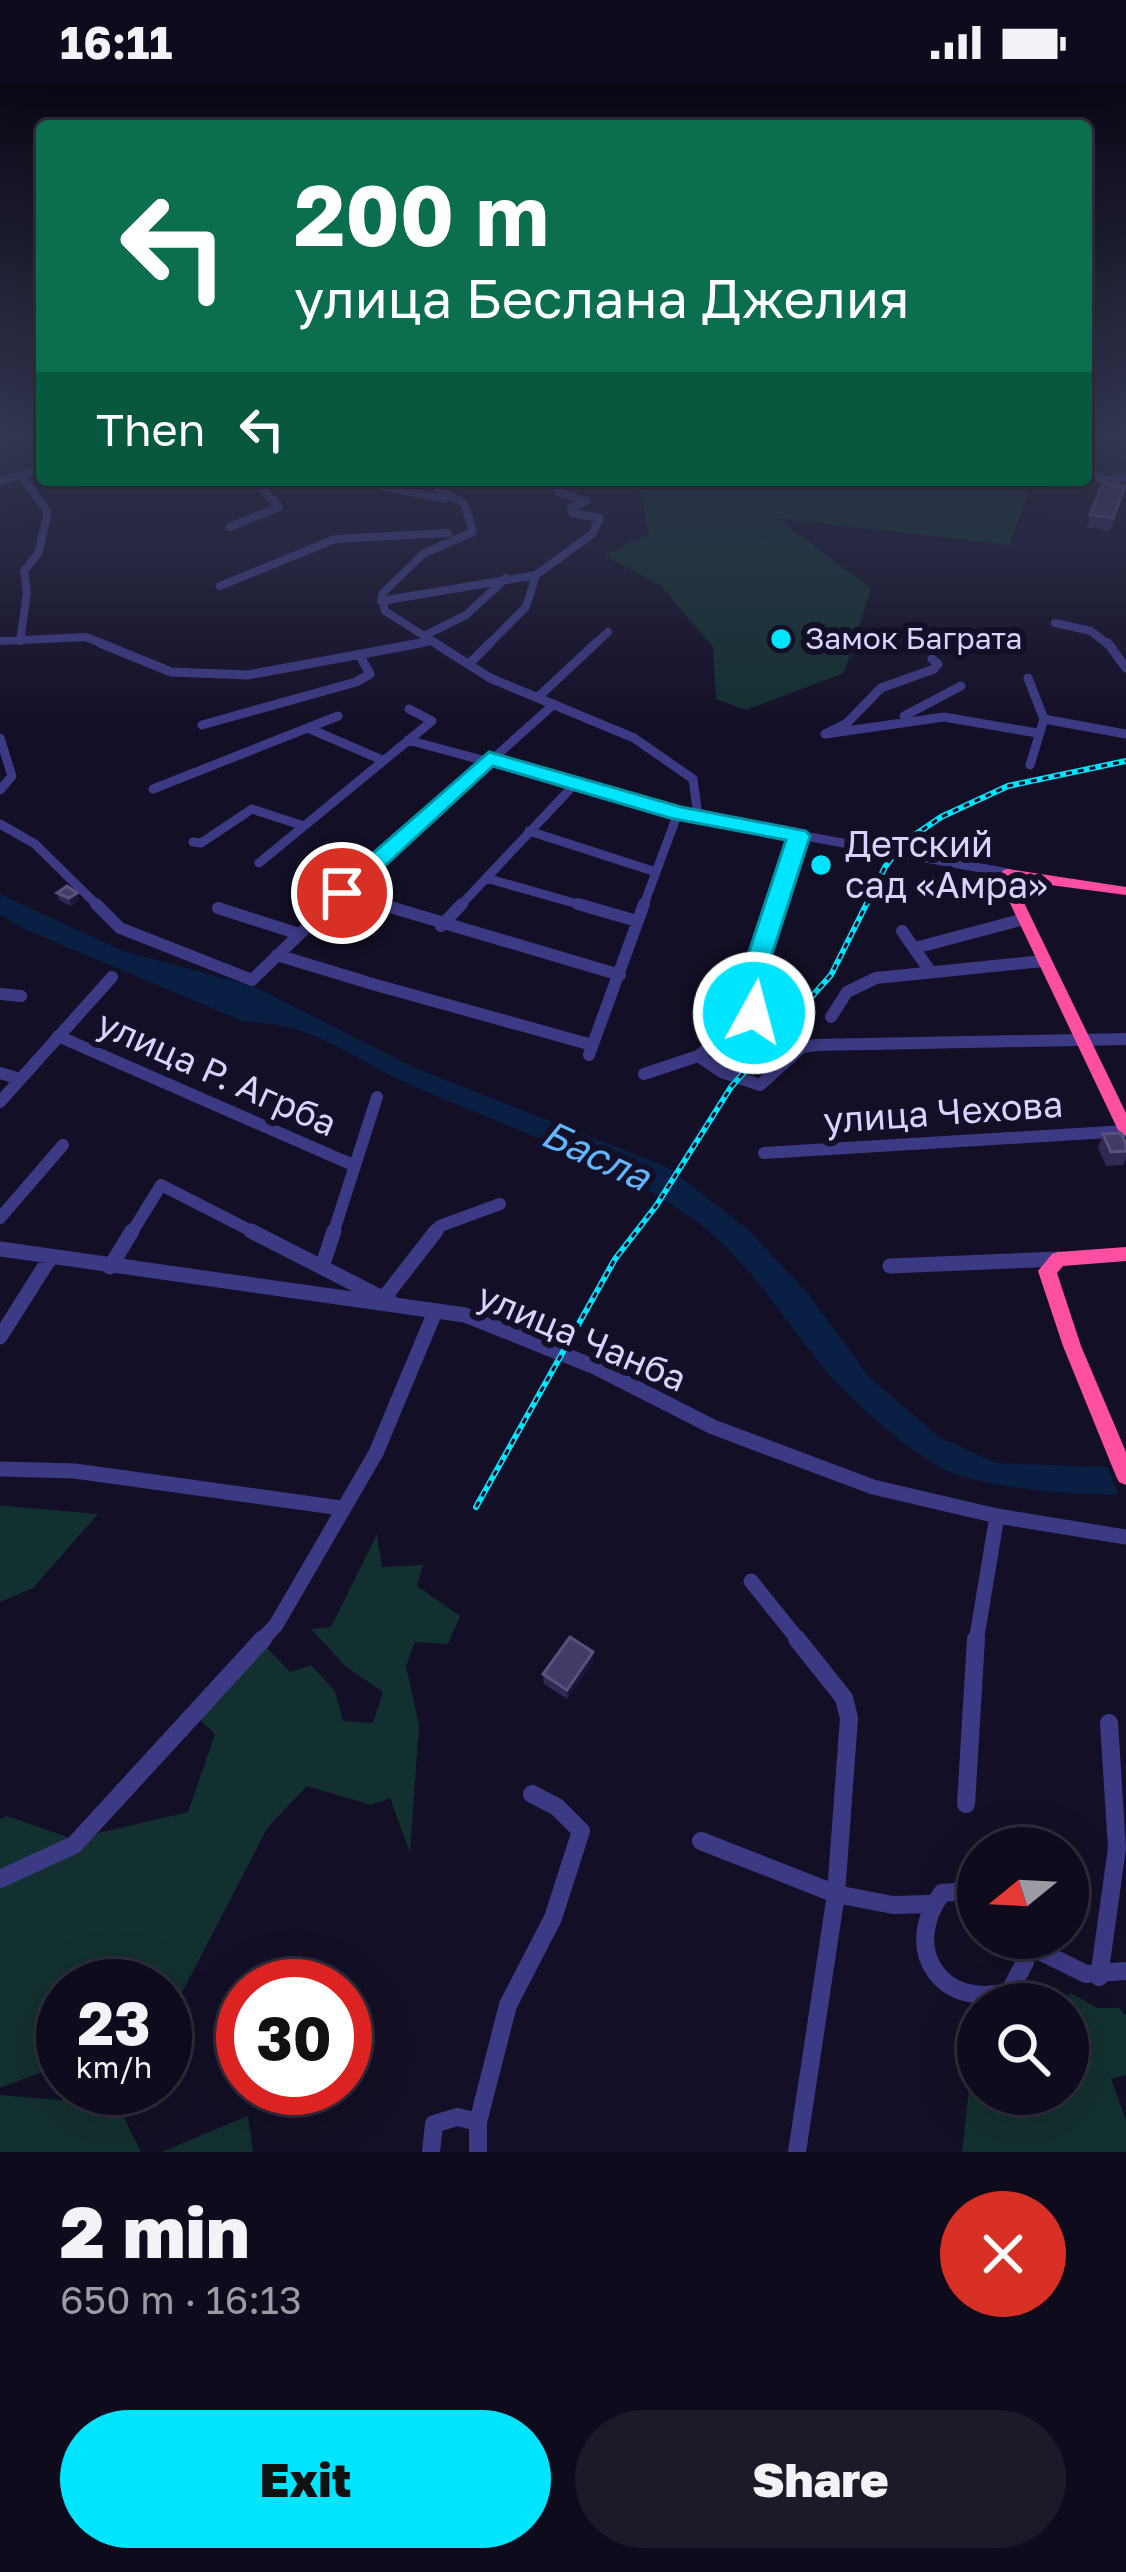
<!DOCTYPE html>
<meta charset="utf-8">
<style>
:root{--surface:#0e0b1c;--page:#1c1929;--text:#f1f3f6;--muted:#9b9ba3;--line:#2e2b3b;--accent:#00e5ff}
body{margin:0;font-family:"Golos Text",sans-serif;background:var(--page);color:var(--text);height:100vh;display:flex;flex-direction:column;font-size:45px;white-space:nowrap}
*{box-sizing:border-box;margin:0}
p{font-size:39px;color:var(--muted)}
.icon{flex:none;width:66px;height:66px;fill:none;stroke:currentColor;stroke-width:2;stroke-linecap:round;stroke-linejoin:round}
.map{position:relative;height:2068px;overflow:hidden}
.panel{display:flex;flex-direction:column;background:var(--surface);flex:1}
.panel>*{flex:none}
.guide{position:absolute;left:36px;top:36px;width:1056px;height:366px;border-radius:12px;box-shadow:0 12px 48px #0002,0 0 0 3px var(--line);background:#0b6e4f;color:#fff;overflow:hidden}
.needle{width:78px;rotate:252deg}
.controls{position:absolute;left:957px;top:1743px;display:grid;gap:24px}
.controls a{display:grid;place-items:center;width:132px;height:132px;border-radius:50%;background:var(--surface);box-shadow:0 12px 48px #0002,0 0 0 3px var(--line);font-size:60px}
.speed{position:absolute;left:36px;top:1875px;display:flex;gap:24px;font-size:60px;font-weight:700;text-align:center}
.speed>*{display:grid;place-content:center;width:156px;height:156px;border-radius:50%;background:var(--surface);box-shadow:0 12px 48px #0002,0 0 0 3px var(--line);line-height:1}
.speed small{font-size:30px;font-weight:400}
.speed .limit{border:18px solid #d22;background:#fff;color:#111}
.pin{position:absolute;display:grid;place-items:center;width:102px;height:102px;color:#fff;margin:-51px;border:6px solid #fff;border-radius:50%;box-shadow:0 3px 12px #0007}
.me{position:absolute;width:132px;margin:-66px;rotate:7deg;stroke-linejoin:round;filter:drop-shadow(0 0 9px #0008)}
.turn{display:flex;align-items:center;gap:42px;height:252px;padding:0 60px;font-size:54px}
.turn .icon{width:156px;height:156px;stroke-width:2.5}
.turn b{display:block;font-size:84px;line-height:102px}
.then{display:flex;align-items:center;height:114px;padding:0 60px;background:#0003;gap:24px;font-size:45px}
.round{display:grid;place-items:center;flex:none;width:126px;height:126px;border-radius:63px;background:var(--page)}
.overview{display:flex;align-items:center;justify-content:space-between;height:204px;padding:0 60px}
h1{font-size:72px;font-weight:800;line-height:90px}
.action{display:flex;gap:24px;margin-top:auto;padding:24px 60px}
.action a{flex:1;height:138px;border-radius:72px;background:var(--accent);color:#111;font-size:48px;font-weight:800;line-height:138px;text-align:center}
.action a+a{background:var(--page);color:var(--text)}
.status{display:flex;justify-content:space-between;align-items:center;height:84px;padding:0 60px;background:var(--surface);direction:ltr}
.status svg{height:33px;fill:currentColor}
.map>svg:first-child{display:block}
.green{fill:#12302f}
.water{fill:#0a1f44}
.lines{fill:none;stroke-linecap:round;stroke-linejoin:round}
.minor-far4{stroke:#3d3a85;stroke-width:8}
.minor-far3{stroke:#3d3a85;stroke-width:9}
.minor-far2{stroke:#3d3a85;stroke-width:12}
.minor-far1{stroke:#3d3a85;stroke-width:15}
.minor{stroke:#3d3a85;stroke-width:18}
.highway{fill:#ff4fa3;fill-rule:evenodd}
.rail-casing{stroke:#00e5ff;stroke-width:6}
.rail{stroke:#130f26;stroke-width:3;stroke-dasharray:6;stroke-linecap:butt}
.wall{fill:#312854}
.shaded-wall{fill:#1d163a}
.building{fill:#433a66;stroke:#5a527e;stroke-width:3}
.route{fill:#00e5ff;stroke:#0095a6;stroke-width:3}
.poi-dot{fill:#00e5ff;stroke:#130f26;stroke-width:4.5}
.labels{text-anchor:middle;stroke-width:12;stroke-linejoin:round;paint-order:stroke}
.far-poi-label{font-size:30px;fill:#d9d4ff;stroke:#130f26;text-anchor:start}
.poi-label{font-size:36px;fill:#d9d4ff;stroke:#130f26;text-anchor:start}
.street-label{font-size:36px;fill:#d9d4ff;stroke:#130f26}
.water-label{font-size:39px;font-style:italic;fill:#62b6ff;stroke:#130f26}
</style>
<div class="status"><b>16:11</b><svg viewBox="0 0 49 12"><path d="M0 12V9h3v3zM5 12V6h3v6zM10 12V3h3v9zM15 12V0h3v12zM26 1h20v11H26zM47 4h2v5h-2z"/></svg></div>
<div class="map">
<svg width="1126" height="2068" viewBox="0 0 1126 2068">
<rect width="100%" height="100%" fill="#130f26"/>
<!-- green -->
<path class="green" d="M619,396H1033L1009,461L776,434L871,504L844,589L746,626L716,615L713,563L661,502L604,471L649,451L641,410Z
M0,1421L7,1422L98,1430L33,1504L0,1518Z
M377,1450L382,1483L423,1481L417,1502L460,1532L448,1560L415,1558L406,1582L419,1641L410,1769L390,1714L371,1721L307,1702L268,1743L165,1941V1902H63V1980L0,2004V1735L7,1732L73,1755L188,1728L215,1650L200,1636L265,1562L290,1588L311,1581L335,1607L343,1637L373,1639L383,1608L345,1582L311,1545L331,1543Z
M1071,1909L1097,1924H1119L1126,1932V1991L1111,1995L1126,2036V2068H962L975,1951L978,2010H1068V1920H1058Z
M0,2011L118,2021L141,2068H0Z
M248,2032L253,2068H161Z"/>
<!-- water -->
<path class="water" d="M0,810L123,867L253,902L415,984L667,1083L749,1146L809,1211L869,1293L939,1353L996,1379L1108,1383L1118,1411C1066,1409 1014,1407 964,1393C920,1381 852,1317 822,1282C783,1235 753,1183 705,1144C632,1085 499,1040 411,1001C349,974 317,939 245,938L24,845L0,831Z"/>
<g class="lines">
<!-- minor-far4 -->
<path class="minor-far4" d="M1097,392L1105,397L1126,393
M246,396H273
M351,396L444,415
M433,396L440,407L464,419L473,448L423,470L382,510L385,527L440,562
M0,397L42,385
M230,443L279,423L258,400
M536,491L592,450L600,434L572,429L571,424L586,417L559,408L550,396
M220,502L335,455L448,449
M381,517L536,491
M1055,539L1091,547L1110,562
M424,552L466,531L506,494
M0,557L86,553L108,562
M20,557L27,509L24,487L38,470L48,428L21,392
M404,562L431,557
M487,562L526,523L536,491
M593,562L608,548"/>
<!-- minor-far3 -->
<path class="minor-far3" d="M100,559L171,588L248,591L421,559
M435,559L490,594L634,654L693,695L698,732
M1108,559L1126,584
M932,575L938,580L934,585L881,604L847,639L825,650L944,633L1037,649
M469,580L490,559
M1028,594L1044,635
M538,613L596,559
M904,632L961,602
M202,641L356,598L370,590L359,570
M308,644L382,676
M0,654L12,692L0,706
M408,656L678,729L1008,789
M1030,681L1044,635L1126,650
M153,705L338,632
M0,740L35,760L99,823
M529,747L656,788
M193,758L201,759L252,725L304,742
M259,779L432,637L409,625
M486,794L588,823
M342,809L390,823
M328,823L554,620
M459,823L574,701
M643,823L678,729
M776,823L799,751"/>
<!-- minor-far2 -->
<path class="minor-far2" d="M96,820L120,844L252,896L331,820
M380,820L620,891
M578,820L637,837
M218,824L299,850
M441,842L462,820
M902,847L930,887
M915,864L1024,835
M277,871L366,898
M369,899L592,961
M0,910L21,912
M831,933L847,908L876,894L1043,877
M58,952L353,1081
M589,971L644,820
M698,972L722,988L760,1001L802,963L816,961L1126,955
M0,989L20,995
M644,990L698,972L754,929L753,893L777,820
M0,1018L112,893
M764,1069L1126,1047
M0,1134L63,1061
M131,1150L161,1101L257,1150
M333,1150L377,1013
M434,1150L440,1142L500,1120"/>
<!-- minor-far1 -->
<path class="minor-far1" d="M251,1147L394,1220
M0,1165L465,1231L595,1283L713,1343L873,1403L997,1432L1126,1453
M890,1182L1058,1175
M110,1183L132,1147
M322,1183L334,1147
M384,1214L436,1147
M0,1253L50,1174
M0,1385L75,1387L341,1424
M751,1497L800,1558
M260,1558L276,1541L376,1369L435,1228
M976,1558L997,1432"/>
<!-- minor -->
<path class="minor" d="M966,1720L976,1555
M701,1757L836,1810L893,1821L930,1820
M0,1795L74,1761L263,1555
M978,1806L942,1809C900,1866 942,1927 1010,1907L1025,1878L1023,1854
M1025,1860L1086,1890L1126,1887
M1099,1893L1117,1764L1109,1639
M431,2068L434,2040L457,2033L478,2038
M478,2068V2038L508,1921L553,1834L581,1747L557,1723L532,1710
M797,2068L836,1810L849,1634L844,1614L797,1555"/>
<!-- highway -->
<path class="highway" d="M1008,785L1126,803V811L1013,796L1126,1029V1052L1118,1046L999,796L1003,786Z
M1126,1163V1177L1063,1182L1057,1189L1081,1262L1126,1368V1401L1119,1398L1116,1392L1063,1262L1038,1187L1052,1170L1058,1168Z"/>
<defs>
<path id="rail" d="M476,1423L615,1175L656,1122L731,1003L831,891L885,783L903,759L941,733L1008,702L1126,677"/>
</defs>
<!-- rail casing -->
<use href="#rail" class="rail-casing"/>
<!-- rail -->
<use href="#rail" class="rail"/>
</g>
<!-- wall -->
<path class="wall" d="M1122,415L1110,447L1087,444L1090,431Z
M57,809H77L79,816L71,822L59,816Z
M1103,1050L1126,1060V1075L1123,1081L1106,1082L1098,1064Z
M593,1568V1578L567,1615L544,1600L543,1590Z"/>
<!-- shaded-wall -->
<path class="shaded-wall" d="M77,809L79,816L71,822L69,814Z
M593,1568V1578L567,1615V1606Z"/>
<!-- building -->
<path class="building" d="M1103,399L1125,402L1113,434L1090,431Z
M67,802L77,809L69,814L57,809Z
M1121,1049L1126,1060V1067L1111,1068L1103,1050Z
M570,1553L593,1568L567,1606L543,1590Z"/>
<!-- sky -->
<linearGradient id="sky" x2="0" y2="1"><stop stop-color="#0a0815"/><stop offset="0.55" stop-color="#333752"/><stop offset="1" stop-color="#333752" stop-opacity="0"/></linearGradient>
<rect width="1126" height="641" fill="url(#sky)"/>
<!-- route -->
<path class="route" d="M489,668L681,723L806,747L810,752L765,892L763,935L754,938L741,929V892L786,756L670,734L493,682L350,814H333V804Z"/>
<!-- markers -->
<g class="poi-dot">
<circle cx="781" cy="555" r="12"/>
<circle cx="821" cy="781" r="12"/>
</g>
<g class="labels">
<!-- far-poi labels -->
<g class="far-poi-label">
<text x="805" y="565">Замок Баграта</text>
</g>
<!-- poi labels -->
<g class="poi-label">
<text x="845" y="773">Детский<tspan x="845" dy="41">сад «Амра»</tspan></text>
</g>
<!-- street labels -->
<g class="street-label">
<text transform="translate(217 989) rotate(24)" y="13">улица Р. Агрба</text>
<text transform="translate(943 1028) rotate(-4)" y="13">улица Чехова</text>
<text transform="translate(582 1253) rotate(23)" y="13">улица Чанба</text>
</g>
<!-- water labels -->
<g class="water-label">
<text transform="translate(596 1071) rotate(25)" y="14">Басла</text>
</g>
</g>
</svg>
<div class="controls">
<a><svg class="needle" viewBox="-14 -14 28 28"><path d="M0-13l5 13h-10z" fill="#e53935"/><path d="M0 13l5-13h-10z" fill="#9b9ba3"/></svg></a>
<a><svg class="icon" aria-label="search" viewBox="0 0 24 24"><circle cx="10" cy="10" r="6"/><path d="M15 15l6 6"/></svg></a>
</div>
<div class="speed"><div>23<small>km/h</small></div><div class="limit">30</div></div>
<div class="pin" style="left:342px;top:809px;background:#d93025"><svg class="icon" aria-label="arrive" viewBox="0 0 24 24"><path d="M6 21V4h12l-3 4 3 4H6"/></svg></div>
<svg class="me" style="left:754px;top:929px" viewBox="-20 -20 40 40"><circle r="17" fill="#00e5ff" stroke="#fff" stroke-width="3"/><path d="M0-11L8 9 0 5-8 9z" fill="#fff"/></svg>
<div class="guide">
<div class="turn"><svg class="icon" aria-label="left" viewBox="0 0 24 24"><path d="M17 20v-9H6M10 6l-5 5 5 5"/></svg><div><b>200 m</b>улица Беслана Джелия</div></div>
<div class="then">Then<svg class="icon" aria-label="left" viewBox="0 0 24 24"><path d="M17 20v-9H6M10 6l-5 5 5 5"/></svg></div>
</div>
</div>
<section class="panel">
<div class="overview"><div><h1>2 min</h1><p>650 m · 16:13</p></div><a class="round" style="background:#d93025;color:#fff"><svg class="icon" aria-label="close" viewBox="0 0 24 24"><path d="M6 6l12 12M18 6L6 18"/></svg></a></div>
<div class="action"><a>Exit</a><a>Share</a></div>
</section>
